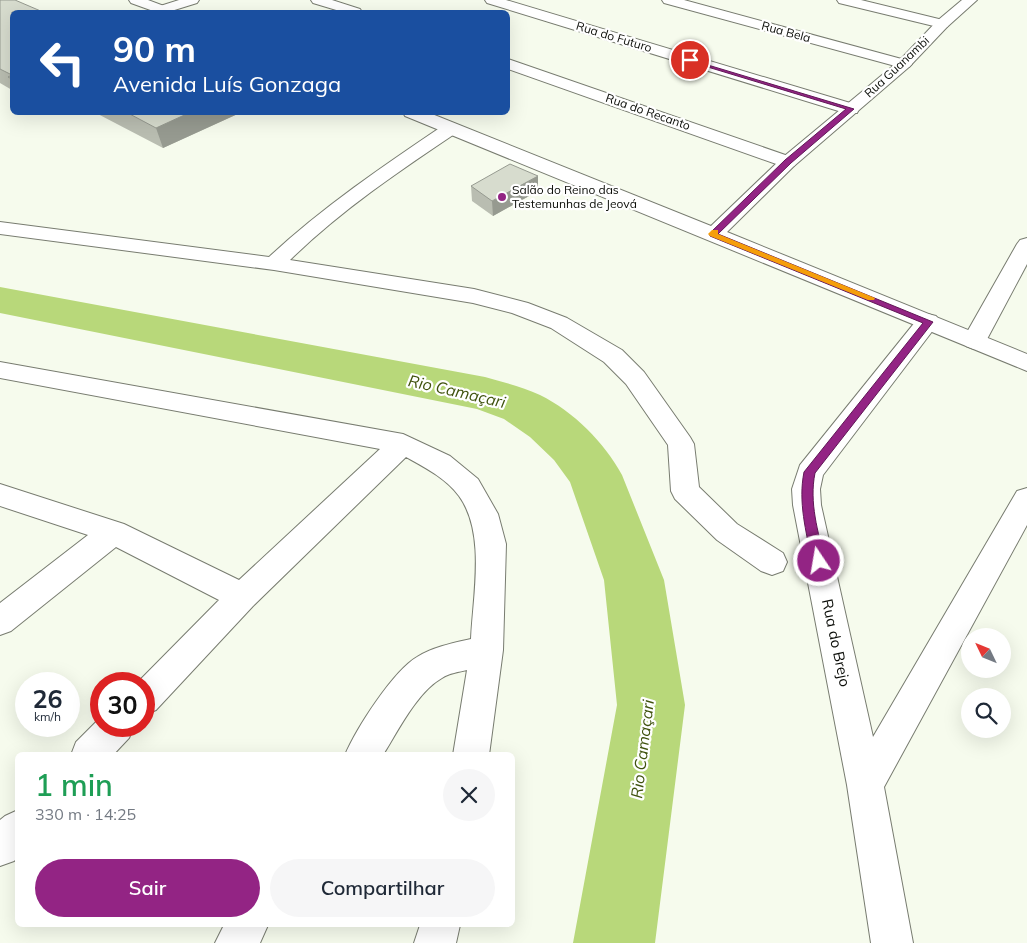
<!DOCTYPE html>
<html lang="pt">
<meta charset="utf-8">
<style>
:root{--surface:#fff;--page:#f6f6f7;--text:#1f2937;--muted:#747a83;--accent:#932484}
body{margin:0;font-family:Mulish,sans-serif;background:var(--page);color:var(--text);height:100vh;display:flex;flex-direction:column;font-size:19px;white-space:nowrap}
*{box-sizing:border-box;margin:0}
p{font-size:16px;color:var(--muted)}
.icon{flex:none;width:28px;height:28px;fill:none;stroke:currentColor;stroke-width:2;stroke-linecap:round;stroke-linejoin:round}
.map{position:relative;flex:1;overflow:hidden}
.panel{position:absolute;left:15px;top:752px;width:500px;height:175px;display:flex;flex-direction:column;background:var(--surface);border-radius:8px;box-shadow:0 5px 20px #0002}
.panel>*{flex:none}
.guide{position:absolute;left:10px;top:10px;width:500px;height:105px;border-radius:8px;box-shadow:0 5px 20px #0002;background:#1a4fa0;color:#fff;overflow:hidden}
.needle{width:32px;rotate:313deg}
.buttons{position:absolute;left:961px;top:628px;display:grid;gap:10px}
.buttons a{display:grid;place-items:center;width:50px;height:50px;border-radius:50%;background:var(--surface);box-shadow:0 5px 20px #0002;font-size:25px}
.speed{position:absolute;left:15px;top:672px;display:flex;gap:10px;font-size:25px;font-weight:700;text-align:center}
.speed>*{display:grid;place-content:center;width:65px;height:65px;border-radius:50%;background:var(--surface);box-shadow:0 5px 20px #0002;line-height:1}
.speed small{font-size:12px;font-weight:400}
.speed .limit{border:8px solid #d22;background:#fff;color:#111}
.pin{position:absolute;display:grid;place-items:center;width:42px;height:42px;color:#fff;margin:-21px;border:2px solid #fff;border-radius:50%;box-shadow:0 1px 5px #0007}
.me{position:absolute;width:55px;margin:-28px;rotate:348deg;stroke-linejoin:round;filter:drop-shadow(0 0 4px #0008)}
.turn{display:flex;align-items:center;gap:18px;height:105px;padding:0 20px;font-size:22px}
.turn .icon{width:65px;height:65px;stroke-width:2.5}
.turn b{display:block;font-size:35px;line-height:42px}
.round{display:grid;place-items:center;flex:none;width:52px;height:52px;border-radius:26px;background:var(--page)}
.head{display:flex;align-items:center;justify-content:space-between;height:85px;padding:0 20px}
h1{font-size:30px;font-weight:600;line-height:38px;color:#1e9e55}
.primary-button{display:flex;gap:10px;margin-top:auto;padding:10px 20px}
.primary-button a{flex:1;height:58px;border-radius:30px;background:var(--accent);color:#fff;font-size:20px;font-weight:600;line-height:58px;text-align:center}
.primary-button a+a{background:var(--page);color:var(--text)}
.map>svg:first-child{display:block}
.lines{fill:none;stroke-linecap:round;stroke-linejoin:round}
.river{fill:#b8d87a;fill-rule:evenodd}
.street-casing{stroke:#787c70;stroke-width:2}
.secondary-casing{stroke:#787c70;stroke-width:2}
.street{fill:#fff;fill-rule:evenodd}
.secondary{fill:#fff;fill-rule:evenodd}
.wall{fill:#b9bdb1}
.shaded-wall{fill:#969a90}
.building{fill:#d7dcce;stroke:#969a90}
.route{fill:#932484;stroke:#601756}
.slow{fill:#f59e0b}
.poi-dot{fill:#932484;stroke:#fff;stroke-width:2}
.labels{text-anchor:middle;stroke-width:4.5;stroke-linejoin:round;paint-order:stroke}
.far-street-label{font-size:12px;fill:#0b0d08;stroke:#fff}
.far-poi-label{font-size:12px;fill:#0b0d08;stroke:#fff;text-anchor:start}
.street-label{font-size:15px;fill:#0b0d08;stroke:#fff}
.water-label{font-size:16px;font-style:italic;fill:#3f520d;stroke:#fff}
</style>
<div class="map">
<svg width="1027" height="943" viewBox="0 0 1027 943">
<rect width="100%" height="100%" fill="#f6fbed"/>
<g class="lines">
<!-- river -->
<path class="river" d="M0,287L485,377C503,382 523,387 540,395C574,412 604,442 622,475L664,580L685,705L655,943H573L617,705L604,580L570,482L554,460L530,437L504,419L477,409L0,313Z"/>
<defs>
<path id="street" d="M179,0H199L197,3L168,12H157L155,10L157,7Z
M311,0H332L360,9L362,12H343L313,3Z
M485,0H506L857,105L859,109L857,113H845L487,3Z
M662,0H684L909,61L912,64L909,67H899L664,3Z
M837,0H861L947,21L949,24L947,27L942,28L839,3Z
M508,59L794,158L797,162L794,166L788,167L782,166L508,69Z
M450,124L456,125L459,129L456,133C398,172 340,211 290,260L474,289L528,303L567,318L622,350L644,372L690,437L694,444L699,487L737,524L783,553L787,562L783,571L772,575L761,571L717,540L675,499L671,491L668,445L626,384L604,362L551,328L512,313L473,303L274,270L0,234V222L269,257C323,207 383,166 444,125Z
M1027,238V264L986,341L982,346L974,349L966,346L962,341L1017,244L1020,240Z
M928,314L936,316L940,321L823,475L820,489L821,505L873,737L1017,491L1027,488V525L884,787L913,943H871L847,785L793,505L792,489L800,465L920,316Z
M0,362L403,434L450,456L478,479L498,514L506,544L503,650L489,755H453L467,670C459,672 449,673 442,678C417,692 398,731 383,755H345C356,729 393,671 417,657C433,647 453,643 471,639C473,595 486,533 459,496C446,478 424,467 406,457L253,606L156,710L144,715V684H136L219,600L116,547L11,631L0,635V603L88,535L0,506V484L124,524L239,580L380,449L0,378Z
M101,717V726H134L129,738L113,755H71L76,742Z
M18,810V857L14,861L0,866V820L5,816Z
M224,925H268L260,943H215Z
M420,925H460L456,943H414Z"/>
<path id="secondary" d="M129,0H148L172,9L174,12H156L131,3Z
M962,0H977L947,27L909,67L794,166L727,232L1027,354V371L405,116L403,112H427L711,226L782,158L899,61L937,21Z"/>
</defs>
<!-- street casing -->
<use href="#street" class="street-casing"/>
<!-- secondary casing -->
<use href="#secondary" class="secondary-casing"/>
<!-- street -->
<use href="#street" class="street"/>
<!-- secondary -->
<use href="#secondary" class="secondary"/>
</g>
<!-- wall -->
<path class="wall" d="M0,0L12,12V90L0,83Z
M94,112H242L163,148Z
M538,176V191L493,216L472,201L471,186Z"/>
<!-- shaded-wall -->
<path class="shaded-wall" d="M191,112H242L163,148L156,128Z
M538,176V191L493,216L492,201Z"/>
<!-- building -->
<path class="building" d="M0,0H15L43,12H12V75L0,69Z
M12,75V79L8,77Z
M126,112H191L156,128Z
M510,164L538,176L492,201L471,186Z"/>
<!-- route -->
<path class="route" d="M688,59L854,109L791,163L718,234L933,322L815,473C809,503 818,531 825,561L823,565L819,566L814,565L812,561C806,531 798,502 804,472L923,323L710,236V233L785,160L846,109L688,61Z"/>
<!-- slow -->
<path class="slow" d="M712,230H718V234L875,298L874,300H868L710,236L708,234Z"/>
<!-- markers -->
<circle class="poi-dot" cx="502" cy="197" r="5"/>
<g class="labels">
<!-- far-street labels -->
<g class="far-street-label">
<text transform="translate(786 32) rotate(15)" y="4">Rua Bela</text>
<text transform="translate(614 37) rotate(17)" y="4">Rua do Futuro</text>
<text transform="translate(897 67) rotate(-43)" y="4">Rua Guanambi</text>
<text transform="translate(648 112) rotate(19)" y="4">Rua do Recanto</text>
</g>
<!-- far-poi labels -->
<g class="far-poi-label">
<text x="512" y="194">Salão do Reino das<tspan x="512" dy="14">Testemunhas de Jeová</tspan></text>
</g>
<!-- street labels -->
<g class="street-label">
<text transform="translate(836 643) rotate(78)" y="5">Rua do Brejo</text>
</g>
<!-- water labels -->
<g class="water-label">
<text transform="translate(457 391) rotate(13)" y="6">Rio Camaçari</text>
<text transform="translate(642 749) rotate(-83)" y="6">Rio Camaçari</text>
</g>
</g>
</svg>
<div class="buttons">
<a><svg class="needle" viewBox="-14 -14 28 28"><path d="M0-13l5 13h-10z" fill="#e53935"/><path d="M0 13l5-13h-10z" fill="#747a83"/></svg></a>
<a><svg class="icon" aria-label="search" viewBox="0 0 24 24"><circle cx="10" cy="10" r="6"/><path d="M15 15l6 6"/></svg></a>
</div>
<div class="speed"><div>26<small>km/h</small></div><div class="limit">30</div></div>
<div class="pin" style="left:690px;top:60px;background:#d93025"><svg class="icon" aria-label="arrive" viewBox="0 0 24 24"><path d="M6 21V4h12l-3 4 3 4H6"/></svg></div>
<svg class="me" style="left:819px;top:561px" viewBox="-20 -20 40 40"><circle r="17" fill="#932484" stroke="#fff" stroke-width="3"/><path d="M0-11L8 9 0 5-8 9z" fill="#fff"/></svg>
<div class="guide">
<div class="turn"><svg class="icon" aria-label="left" viewBox="0 0 24 24"><path d="M17 20v-9H6M10 6l-5 5 5 5"/></svg><div><b>90 m</b>Avenida Luís Gonzaga</div></div>
</div>
<section class="panel">
<div class="head"><div><h1>1 min</h1><p>330 m · 14:25</p></div><a class="round"><svg class="icon" aria-label="close" viewBox="0 0 24 24"><path d="M6 6l12 12M18 6L6 18"/></svg></a></div>
<div class="primary-button"><a>Sair</a><a>Compartilhar</a></div>
</section>
</div>
